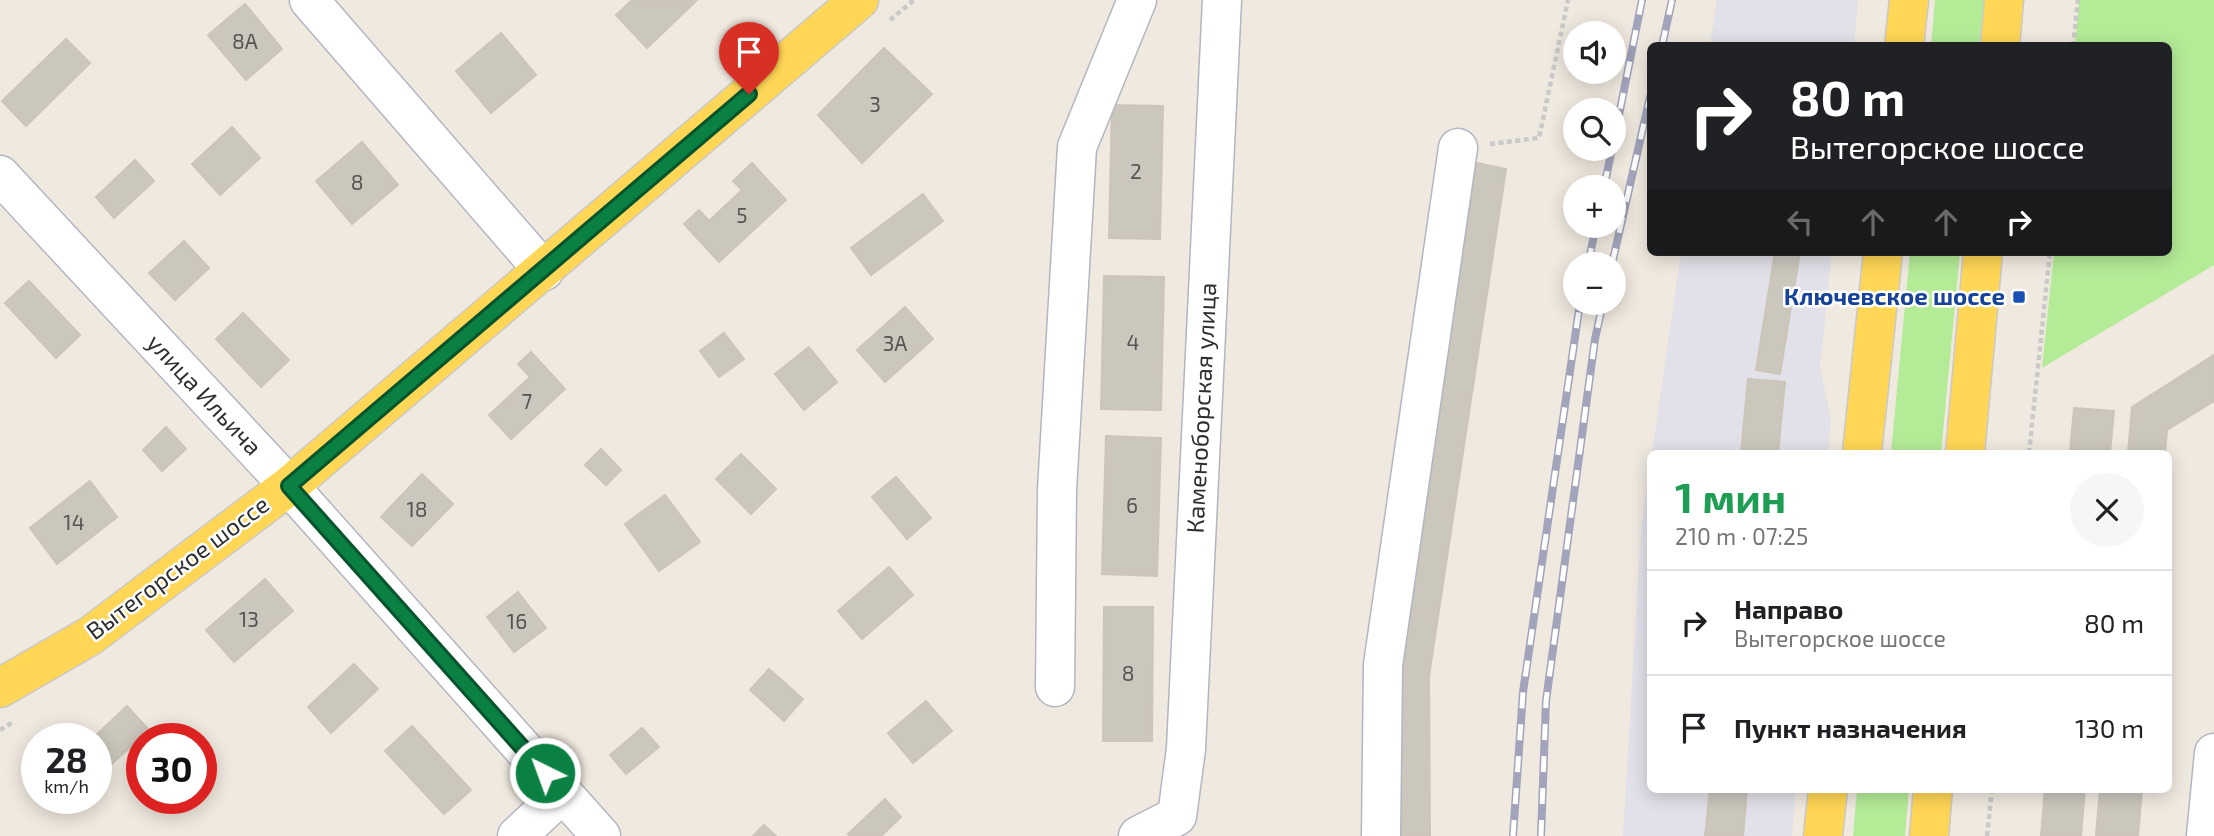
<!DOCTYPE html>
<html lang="ru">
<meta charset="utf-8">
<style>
:root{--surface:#fff;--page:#f6f6f6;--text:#202124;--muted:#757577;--line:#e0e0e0}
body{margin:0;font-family:"Exo 2",sans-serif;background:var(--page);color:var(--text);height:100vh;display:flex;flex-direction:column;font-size:26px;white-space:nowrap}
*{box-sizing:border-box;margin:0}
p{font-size:23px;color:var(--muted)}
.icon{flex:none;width:38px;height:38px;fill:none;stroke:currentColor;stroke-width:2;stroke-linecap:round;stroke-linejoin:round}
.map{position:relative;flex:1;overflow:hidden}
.panel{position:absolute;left:1647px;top:450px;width:525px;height:343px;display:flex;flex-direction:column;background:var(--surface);border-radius:10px;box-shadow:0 4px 18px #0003}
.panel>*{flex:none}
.top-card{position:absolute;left:1647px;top:42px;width:525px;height:214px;border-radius:10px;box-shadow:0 4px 18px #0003;background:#202124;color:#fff;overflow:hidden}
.controls{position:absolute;left:1563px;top:21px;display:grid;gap:14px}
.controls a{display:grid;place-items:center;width:63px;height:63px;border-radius:50%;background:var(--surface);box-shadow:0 4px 18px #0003;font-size:35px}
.speed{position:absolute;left:21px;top:723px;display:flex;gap:14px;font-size:35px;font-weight:700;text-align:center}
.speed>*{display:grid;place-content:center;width:91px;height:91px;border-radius:50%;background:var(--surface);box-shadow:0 4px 18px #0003;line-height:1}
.speed small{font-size:18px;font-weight:400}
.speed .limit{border:10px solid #d22;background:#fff;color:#111}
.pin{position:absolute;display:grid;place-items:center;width:60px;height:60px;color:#fff;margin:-72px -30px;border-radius:50% 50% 50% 0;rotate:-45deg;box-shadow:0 0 7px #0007}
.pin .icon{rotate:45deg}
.me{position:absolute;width:77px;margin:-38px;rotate:318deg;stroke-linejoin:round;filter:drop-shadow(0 0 5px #0008)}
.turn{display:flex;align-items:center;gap:24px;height:147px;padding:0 28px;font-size:32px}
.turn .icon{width:91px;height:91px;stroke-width:2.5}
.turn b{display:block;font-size:49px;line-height:60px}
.lanes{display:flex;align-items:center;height:66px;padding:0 28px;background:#0003;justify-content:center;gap:35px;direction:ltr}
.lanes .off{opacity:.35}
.round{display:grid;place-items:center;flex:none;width:74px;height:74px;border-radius:37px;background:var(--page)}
.overview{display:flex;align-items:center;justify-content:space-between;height:119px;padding:0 28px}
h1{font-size:42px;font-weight:700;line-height:52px;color:#1e9e55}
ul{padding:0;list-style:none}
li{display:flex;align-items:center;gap:21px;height:105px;padding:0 28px;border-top:2px solid var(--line)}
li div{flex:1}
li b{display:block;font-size:26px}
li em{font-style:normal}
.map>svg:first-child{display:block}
.industrial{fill:#e2e0e8}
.green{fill:#b4eb97}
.building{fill:#cbc7bd;stroke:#ccc5b8;stroke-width:2}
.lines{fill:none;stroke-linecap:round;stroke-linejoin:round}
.minor-casing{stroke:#b3b6c2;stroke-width:41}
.major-casing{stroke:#c9c9c9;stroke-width:41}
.path{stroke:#c9c9c9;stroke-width:4.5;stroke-dasharray:5 3.5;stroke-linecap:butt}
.minor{stroke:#fff;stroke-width:38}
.major{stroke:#ffd655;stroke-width:38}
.rail-casing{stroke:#a1a4ba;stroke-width:8}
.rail{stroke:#fff;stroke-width:5;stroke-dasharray:16;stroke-linecap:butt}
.route-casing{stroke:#07532c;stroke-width:18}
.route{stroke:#0b8043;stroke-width:12}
.transit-dot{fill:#1a4fb4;stroke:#fff;stroke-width:2.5}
.labels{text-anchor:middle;stroke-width:5;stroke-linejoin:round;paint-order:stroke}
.number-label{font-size:21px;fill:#555452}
.transit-label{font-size:24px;font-weight:bold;fill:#164399;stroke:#fff;text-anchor:end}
.street-label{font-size:24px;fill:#2e2e2e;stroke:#fff}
</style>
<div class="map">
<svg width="2214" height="836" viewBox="0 0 2214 836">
<rect width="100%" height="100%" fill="#f0e9df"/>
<!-- industrial -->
<path class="industrial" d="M1717,0H1858L1854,45H1710Z
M1681,252H1832L1820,367L1831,420L1828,453H1652Z
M1650,463V789H1796L1792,836H1623L1641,528Z"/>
<!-- green -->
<path class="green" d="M1935,0H1984L1979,45H1931Z
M2079,0H2214V265L2042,368L2054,252H2168V46L2075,45Z
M1910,252H1960L1941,453H1891Z
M1857,789H1909L1905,836H1853Z"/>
<!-- building -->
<path class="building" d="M632,0H697L647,48L616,15Z
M245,4L282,49L246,80L208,35Z
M501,33L536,75L491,113L456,71Z
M66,39L90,63L26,126L2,101Z
M884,48L932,94L862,163L818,115Z
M1112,105L1163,106L1160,239L1109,238Z
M232,127L260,158L220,195L192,164Z
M362,142L398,185L352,224L316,181Z
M135,160L154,181L114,218L96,197Z
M752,163L786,200L719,262L684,224L699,210L709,221L742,190L733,181Z
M1477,163L1506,169L1429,676L1430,836H1396V672Z
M923,194L943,221L871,275L851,248Z
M184,241L209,268L175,300L149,273Z
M1775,252H1800L1780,374L1756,370Z
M1104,276L1164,277L1161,410L1101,409Z
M29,281L80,335L56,358L5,303Z
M905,307L933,339L885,382L857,350Z
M243,313L289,360L261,387L216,339Z
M724,333L744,359L719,377L700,351Z
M809,347L837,382L804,410L775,374Z
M531,352L565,389L511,439L489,415L530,377L518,364Z
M2214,355V401L2167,430L2165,453H2128L2132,407Z
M1748,379L1785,382L1778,453H1741Z
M2074,408L2114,411L2110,453H2070Z
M166,427L186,449L162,471L143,450Z
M1106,436L1161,438L1157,576L1102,574Z
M601,449L621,470L606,485L585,465Z
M741,454L776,489L751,514L716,479Z
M422,474L453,504L412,546L381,517Z
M896,477L931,518L907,539L872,497Z
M90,481L117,517L57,564L30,528Z
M665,495L700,542L659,571L625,524Z
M889,567L913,595L862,639L838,611Z
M265,579L293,611L234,662L206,630Z
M518,592L546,628L514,652L487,617Z
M1104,607H1153L1152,741H1103Z
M354,664L378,689L331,733L308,707Z
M769,669L803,699L784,721L750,690Z
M926,701L952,731L913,763L888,733Z
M127,706L149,730L103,772L96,764V738H93Z
M412,726L471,790L444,814L385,751Z
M642,728L659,747L626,774L610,755Z
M1710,789H1747L1743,836H1705Z
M2045,789H2085L2081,836H2041Z
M2100,789H2142L2138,836H2096Z
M885,799L901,817L881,836H850L848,834Z
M764,825L776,836H753Z"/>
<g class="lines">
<defs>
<path id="minor" d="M309,0L544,271
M0,175L289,486L601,836
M1055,687L1057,490L1077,147L1137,0
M1177,816L1186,749L1222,0
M517,836L563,793
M1138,836L1177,816
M1381,836L1383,665L1458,148
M2206,836L2214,753"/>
<path id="major" d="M1904,46L1909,0
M2000,46L2004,0
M1862,453L1883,252
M1965,453L1983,252
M0,688L90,636L289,486L859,0
M1823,836L1828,789
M1929,836L1933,789"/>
</defs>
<!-- minor casing -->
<use href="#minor" class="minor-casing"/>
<!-- major casing -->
<use href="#major" class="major-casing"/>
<!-- path -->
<path class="path" d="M890,20L914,0
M2073,46L2078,0
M1490,144L1539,138L1568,0
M2029,453L2050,252
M0,730L13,722
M1987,836L1992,789"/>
<!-- minor -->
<use href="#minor" class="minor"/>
<!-- major -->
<use href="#major" class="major"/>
<defs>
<path id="rail" d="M1662,46L1672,0
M1614,140L1642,0
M1604,187L1612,149
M1588,264L1596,226
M1612,264L1650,97
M1513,836L1523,692L1580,303
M1541,836L1546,701L1595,339L1603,303"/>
</defs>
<!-- rail casing -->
<use href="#rail" class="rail-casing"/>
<!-- rail -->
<use href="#rail" class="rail"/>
</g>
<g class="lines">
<defs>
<path id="route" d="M545,773L289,486L749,94"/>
</defs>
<!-- route casing -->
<use href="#route" class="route-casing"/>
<!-- route -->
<use href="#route" class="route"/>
</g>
<!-- markers -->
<rect class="transit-dot" x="2012" y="290" width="14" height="14" rx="3.5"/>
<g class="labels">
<!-- number labels -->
<g class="number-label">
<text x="245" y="49">8А</text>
<text x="875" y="112">3</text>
<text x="1136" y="179">2</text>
<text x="357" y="190">8</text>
<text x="742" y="223">5</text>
<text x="1133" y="350">4</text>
<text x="895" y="351">3А</text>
<text x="527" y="409">7</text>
<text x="1132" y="513">6</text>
<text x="417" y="517">18</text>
<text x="74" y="530">14</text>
<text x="249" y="627">13</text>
<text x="517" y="629">16</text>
<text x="1128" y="681">8</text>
</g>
<!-- transit labels -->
<g class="transit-label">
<text x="2005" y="305">Ключевское шоссе</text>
</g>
<!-- street labels -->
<g class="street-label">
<text transform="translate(204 395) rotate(47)" y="8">улица Ильича</text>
<text transform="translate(1202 408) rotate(-87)" y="8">Каменоборская улица</text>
<text transform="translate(178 568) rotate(-37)" y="8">Вытегорское шоссе</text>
</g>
</g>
</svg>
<div class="controls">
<a><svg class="icon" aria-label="sound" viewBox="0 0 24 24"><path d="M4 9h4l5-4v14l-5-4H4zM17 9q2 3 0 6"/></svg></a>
<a><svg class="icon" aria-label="search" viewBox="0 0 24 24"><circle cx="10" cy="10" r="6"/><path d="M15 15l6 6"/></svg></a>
<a>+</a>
<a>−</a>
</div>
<div class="speed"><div>28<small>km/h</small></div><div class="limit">30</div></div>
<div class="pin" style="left:749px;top:94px;background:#d93025"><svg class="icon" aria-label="arrive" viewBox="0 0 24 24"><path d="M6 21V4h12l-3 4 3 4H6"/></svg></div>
<svg class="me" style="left:545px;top:773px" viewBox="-20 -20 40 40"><circle r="17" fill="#0b8043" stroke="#fff" stroke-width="3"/><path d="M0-11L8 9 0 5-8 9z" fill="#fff"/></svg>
<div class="top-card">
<div class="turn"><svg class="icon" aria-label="right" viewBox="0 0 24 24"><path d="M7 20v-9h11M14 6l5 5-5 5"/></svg><div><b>80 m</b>Вытегорское шоссе</div></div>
<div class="lanes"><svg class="icon off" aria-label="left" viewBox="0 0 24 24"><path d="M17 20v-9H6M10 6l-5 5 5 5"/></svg><svg class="icon off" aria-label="ahead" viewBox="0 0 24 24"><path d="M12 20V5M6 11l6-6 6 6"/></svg><svg class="icon off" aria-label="ahead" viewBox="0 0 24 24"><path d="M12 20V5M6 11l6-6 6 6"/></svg><svg class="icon" aria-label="right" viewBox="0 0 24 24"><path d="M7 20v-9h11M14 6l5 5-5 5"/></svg></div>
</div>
<section class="panel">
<div class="overview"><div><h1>1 мин</h1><p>210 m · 07:25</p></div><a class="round"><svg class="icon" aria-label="close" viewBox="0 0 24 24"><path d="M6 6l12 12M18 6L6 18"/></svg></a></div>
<ul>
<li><svg class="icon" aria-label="right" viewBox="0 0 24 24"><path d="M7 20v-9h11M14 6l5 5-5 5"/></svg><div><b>Направо</b><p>Вытегорское шоссе</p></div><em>80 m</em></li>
<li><svg class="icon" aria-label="arrive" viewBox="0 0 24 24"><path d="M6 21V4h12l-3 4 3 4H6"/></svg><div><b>Пункт назначения</b></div><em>130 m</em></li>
</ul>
</section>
</div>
